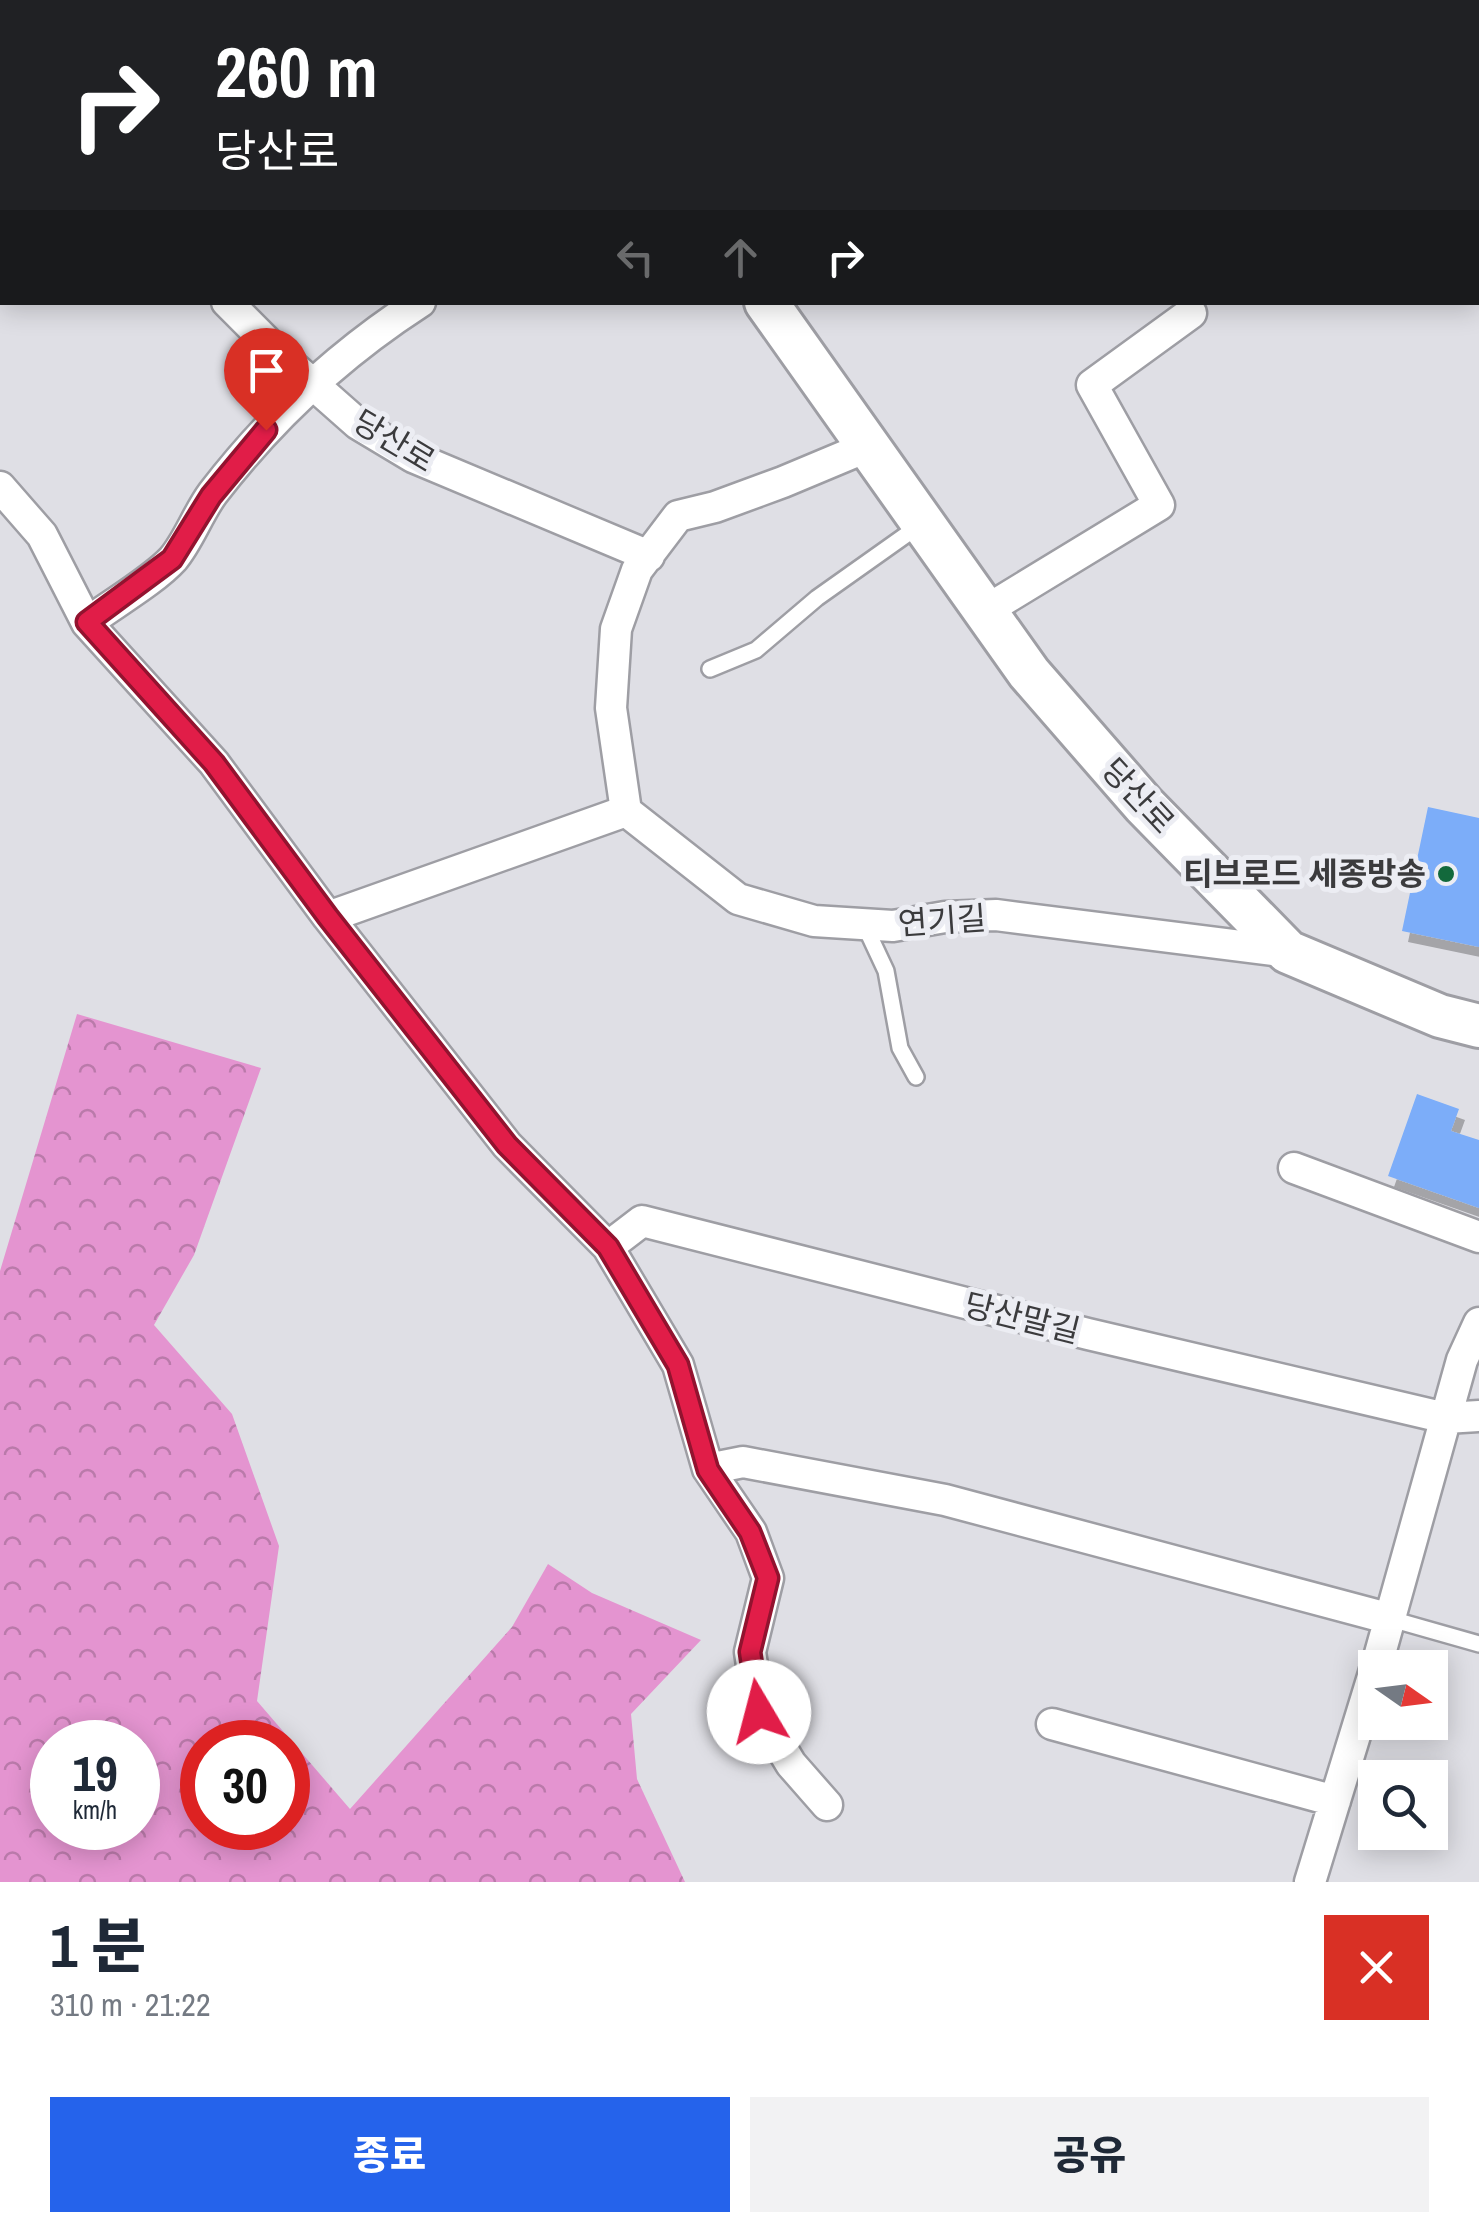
<!DOCTYPE html>
<html lang="ko">
<meta charset="utf-8">
<style>
:root{--surface:#fff;--page:#f2f2f3;--text:#1f2937;--muted:#747a83;--accent:#2563eb}
body{margin:0;font-family:"Archivo Narrow","Noto Sans KR",sans-serif;background:var(--page);color:var(--text);height:100vh;display:flex;flex-direction:column;font-size:38px;white-space:nowrap}
*{box-sizing:border-box;margin:0}
p{font-size:32px;color:var(--muted)}
.icon{flex:none;width:55px;height:55px;fill:none;stroke:currentColor;stroke-width:2;stroke-linecap:round;stroke-linejoin:round}
.map{position:relative;height:1882px;overflow:hidden}
.panel{display:flex;flex-direction:column;background:var(--surface);flex:1}
.panel>*{flex:none}
.banner{position:absolute;left:0px;top:0px;width:1480px;height:305px;box-shadow:0 5px 25px #0003;background:#202124;color:#fff;overflow:hidden}
.needle{width:65px;rotate:104deg}
.buttons{position:absolute;left:1358px;top:1650px;display:grid;gap:20px}
.buttons a{display:grid;place-items:center;width:90px;height:90px;border-radius:0px;background:var(--surface);box-shadow:0 5px 25px #0003;font-size:50px}
.speed{position:absolute;left:30px;top:1720px;display:flex;gap:20px;font-size:50px;font-weight:700;text-align:center}
.speed>*{display:grid;place-content:center;width:130px;height:130px;border-radius:50%;background:var(--surface);box-shadow:0 5px 25px #0003;line-height:1}
.speed small{font-size:25px;font-weight:400}
.speed .limit{border:15px solid #d22;background:#fff;color:#111}
.pin{position:absolute;display:grid;place-items:center;width:85px;height:85px;color:#fff;margin:-102px -42px;border-radius:50% 50% 50% 0;rotate:-45deg;box-shadow:0 0 10px #0007}
.pin .icon{rotate:45deg}
.me{position:absolute;width:110px;margin:-55px;rotate:352deg;stroke-linejoin:round;filter:drop-shadow(0 0 8px #0008)}
.turn{display:flex;align-items:center;gap:35px;height:210px;padding:0 50px;font-size:45px}
.turn .icon{width:130px;height:130px;stroke-width:2.5}
.turn b{display:block;font-size:70px;line-height:85px}
.lanes{display:flex;align-items:center;height:95px;padding:0 50px;background:#0003;justify-content:center;gap:50px;direction:ltr}
.lanes .off{opacity:.35}
.round{display:grid;place-items:center;flex:none;width:105px;height:105px;border-radius:0px;background:var(--page)}
.summary{display:flex;align-items:center;justify-content:space-between;height:170px;padding:0 50px}
h1{font-size:60px;font-weight:800;line-height:75px}
.primary-button{display:flex;gap:20px;margin-top:auto;padding:20px 50px}
.primary-button a{flex:1;height:115px;border-radius:0px;background:var(--accent);color:#fff;font-size:40px;font-weight:800;line-height:115px;text-align:center}
.primary-button a+a{background:var(--page);color:var(--text)}
.map>svg:first-child{display:block}
.forest{fill:url(#forest-crowns);fill-rule:evenodd}
.building{fill:#7badf9;filter:url(#shadow)}
.lines{fill:none;stroke-linecap:round;stroke-linejoin:round}
.lane-casing{stroke:#9e9ea4;stroke-width:20}
.street-casing{stroke:#9e9ea4;stroke-width:35}
.secondary-casing{stroke:#9e9ea4;stroke-width:48}
.lane{stroke:#fff;stroke-width:15}
.street{stroke:#fff;stroke-width:30}
.secondary{stroke:#fff;stroke-width:42}
.route-casing{stroke:#92132f;stroke-width:25}
.route{stroke:#e11d48;stroke-width:18}
.poi-dot{fill:#12693c;stroke:#ecedf3;stroke-width:4}
.labels{text-anchor:middle;stroke-width:10;stroke-linejoin:round;paint-order:stroke}
.street-label{font-size:32px;fill:#3b3b3d;stroke:#ecedf3}
.poi-label{font-size:32px;font-weight:bold;fill:#3b3b3d;stroke:#ecedf3;text-anchor:end}
</style>
<div class="map">
<svg width="1479" height="1882" viewBox="0 0 1479 1882">
<defs>
<pattern id="forest-crowns" width="20" height="18" patternUnits="userSpaceOnUse" patternTransform="scale(2.5)"><rect width="20" height="18" fill="#e494d0"/><path d="M2 6a3 3 0 1 1 6 0M12 15a3 3 0 1 1 6 0" fill="none" stroke="#ba7aaa"/></pattern>
<filter id="shadow"><feDropShadow dx="6" dy="11" stdDeviation="0" flood-color="#0004"/></filter>
</defs>
<rect width="100%" height="100%" fill="#dfdfe5"/>
<!-- forest -->
<path class="forest" d="M77,1014L261,1068L194,1255L154,1325L232,1414L279,1546L257,1701L350,1809L512,1627L548,1564L592,1593L701,1640L631,1714L637,1779L685,1882H0V1271ZM52,1742H138V1828H52ZM202,1742H288V1828H202Z"/>
<!-- building -->
<path class="building" d="M1428,807L1479,818V947L1402,931Z
M1417,1094L1459,1109L1451,1131L1479,1140V1208L1388,1176Z"/>
<g class="lines">
<defs>
<path id="lane" d="M477,2L481,0
M710,669L756,650L817,598L920,525
M864,924L886,971L900,1048L916,1077
M1391,1619L1479,1644"/>
<path id="street" d="M13,0V2
M180,0V2
M991,0L992,2
M126,2L132,0
M737,2V0
M0,265L2,261
M227,302L281,356L358,424L413,457L649,556
M869,446L783,482L715,507L678,516L637,570L616,629L611,708L626,811L738,899L814,921L893,926L945,917L996,915L1288,952
M0,487L42,535L87,623L214,763L328,917L507,1145L608,1247L678,1365L708,1469L751,1532L768,1578L750,1652L759,1711L791,1764L827,1805
M985,611L1159,505L1092,385L1191,313
M87,623C111,605 154,580 173,559C189,540 198,513 213,493C270,419 341,353 420,302
M328,917L626,811
M1294,1168L1479,1237
M608,1247L642,1221L1088,1334L1446,1418L1479,1416
M708,1469L743,1462L945,1500L1391,1619
M1376,1668L1462,1360L1479,1323
M1052,1724L1335,1801
M1310,1882L1375,1670"/>
<path id="secondary" d="M548,0L549,2
M766,302L1029,673L1144,805L1288,952L1440,1016L1479,1026"/>
</defs>
<!-- lane casing -->
<use href="#lane" class="lane-casing"/>
<!-- street casing -->
<use href="#street" class="street-casing"/>
<!-- secondary casing -->
<use href="#secondary" class="secondary-casing"/>
<!-- lane -->
<use href="#lane" class="lane"/>
<!-- street -->
<use href="#street" class="street"/>
<!-- secondary -->
<use href="#secondary" class="secondary"/>
</g>
<g class="lines">
<defs>
<path id="route" d="M266,430L211,496L172,559L87,622L214,763L328,917L507,1145L608,1247L678,1365L708,1470L750,1532L768,1578L750,1652L759,1712"/>
</defs>
<!-- route casing -->
<use href="#route" class="route-casing"/>
<!-- route -->
<use href="#route" class="route"/>
</g>
<!-- markers -->
<circle class="poi-dot" cx="1446" cy="874" r="10"/>
<g class="labels">
<!-- street labels -->
<g class="street-label">
<text transform="translate(394 441) rotate(31)" y="11">당산로</text>
<text transform="translate(1138 796) rotate(47)" y="11">당산로</text>
<text transform="translate(942 921) rotate(-4)" y="11">연기길</text>
<text transform="translate(1022 1318) rotate(14)" y="11">당산말길</text>
</g>
<!-- poi labels -->
<g class="poi-label">
<text x="1426" y="885">티브로드 세종방송</text>
</g>
</g>
</svg>
<div class="buttons">
<a><svg class="needle" viewBox="-14 -14 28 28"><path d="M0-13l5 13h-10z" fill="#e53935"/><path d="M0 13l5-13h-10z" fill="#747a83"/></svg></a>
<a><svg class="icon" aria-label="search" viewBox="0 0 24 24"><circle cx="10" cy="10" r="6"/><path d="M15 15l6 6"/></svg></a>
</div>
<div class="speed"><div>19<small>km/h</small></div><div class="limit">30</div></div>
<div class="pin" style="left:266px;top:430px;background:#d93025"><svg class="icon" aria-label="arrive" viewBox="0 0 24 24"><path d="M6 21V4h12l-3 4 3 4H6"/></svg></div>
<svg class="me" style="left:759px;top:1712px" viewBox="-20 -20 40 40"><circle r="19" fill="#fff"/><path d="M0-13L10 11 0 6-10 11z" fill="#e11d48"/></svg>
<div class="banner">
<div class="turn"><svg class="icon" aria-label="right" viewBox="0 0 24 24"><path d="M7 20v-9h11M14 6l5 5-5 5"/></svg><div><b>260 m</b>당산로</div></div>
<div class="lanes"><svg class="icon off" aria-label="left" viewBox="0 0 24 24"><path d="M17 20v-9H6M10 6l-5 5 5 5"/></svg><svg class="icon off" aria-label="ahead" viewBox="0 0 24 24"><path d="M12 20V5M6 11l6-6 6 6"/></svg><svg class="icon" aria-label="right" viewBox="0 0 24 24"><path d="M7 20v-9h11M14 6l5 5-5 5"/></svg></div>
</div>
</div>
<section class="panel">
<div class="summary"><div><h1>1 분</h1><p>310 m · 21:22</p></div><a class="round" style="background:#d93025;color:#fff"><svg class="icon" aria-label="close" viewBox="0 0 24 24"><path d="M6 6l12 12M18 6L6 18"/></svg></a></div>
<div class="primary-button"><a>종료</a><a>공유</a></div>
</section>
